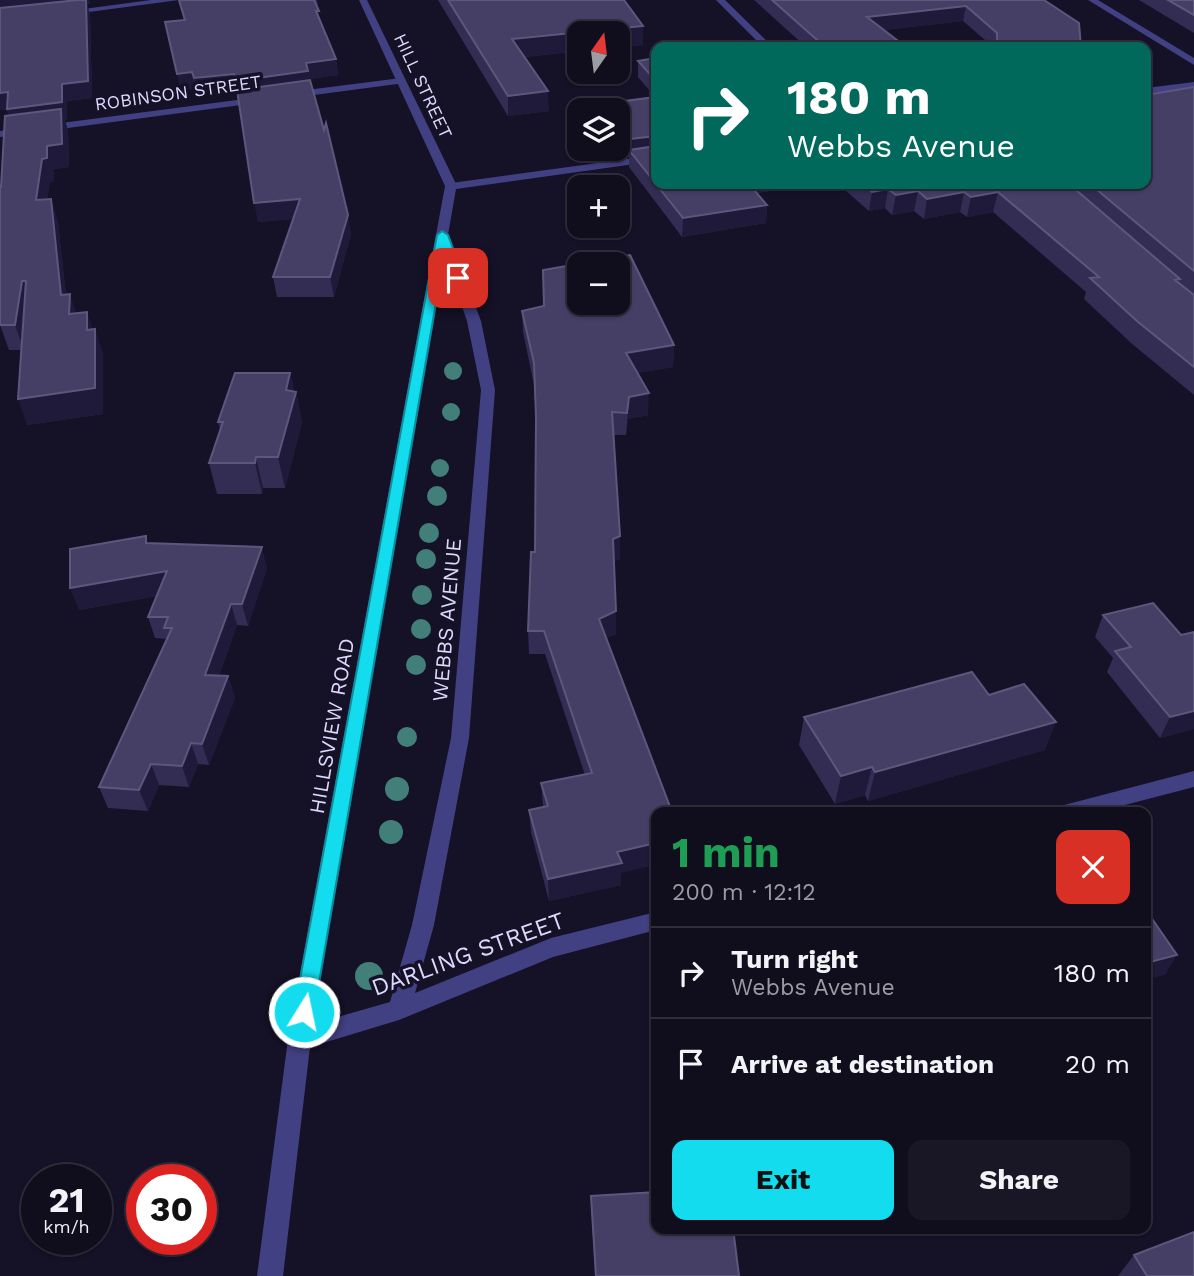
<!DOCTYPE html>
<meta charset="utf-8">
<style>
:root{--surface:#100d1d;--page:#191626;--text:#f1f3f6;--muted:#9c9ca4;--line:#302d3b;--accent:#13dcef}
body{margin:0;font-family:"Work Sans",sans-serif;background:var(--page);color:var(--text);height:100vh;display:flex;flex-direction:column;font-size:26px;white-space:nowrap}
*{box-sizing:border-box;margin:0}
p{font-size:23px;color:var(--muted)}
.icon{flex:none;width:38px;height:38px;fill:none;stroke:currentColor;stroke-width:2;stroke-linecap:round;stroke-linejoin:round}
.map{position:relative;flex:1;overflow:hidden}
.drawer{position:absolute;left:651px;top:807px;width:500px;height:427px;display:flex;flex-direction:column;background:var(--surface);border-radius:14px;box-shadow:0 2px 5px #0004,0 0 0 2px var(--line)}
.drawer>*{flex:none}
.guide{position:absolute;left:651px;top:42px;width:500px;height:147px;border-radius:14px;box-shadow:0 2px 5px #0004,0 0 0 2px var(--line);background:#00695c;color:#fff;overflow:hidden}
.needle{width:46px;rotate:14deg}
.controls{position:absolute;left:567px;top:21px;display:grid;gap:14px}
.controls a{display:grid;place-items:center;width:63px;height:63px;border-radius:14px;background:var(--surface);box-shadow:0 2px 5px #0004,0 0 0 2px var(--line);font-size:35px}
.speed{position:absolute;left:21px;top:1164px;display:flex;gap:14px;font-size:35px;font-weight:700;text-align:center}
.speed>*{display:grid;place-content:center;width:91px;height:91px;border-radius:50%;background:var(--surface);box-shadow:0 2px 5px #0004,0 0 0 2px var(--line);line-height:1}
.speed small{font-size:18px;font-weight:400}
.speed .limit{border:10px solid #d22;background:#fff;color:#111}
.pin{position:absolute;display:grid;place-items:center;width:60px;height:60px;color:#fff;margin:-30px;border-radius:14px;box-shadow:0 4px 10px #0006}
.me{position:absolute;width:77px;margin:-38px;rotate:10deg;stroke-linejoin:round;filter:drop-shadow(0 0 5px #0008)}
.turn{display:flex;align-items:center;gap:24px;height:147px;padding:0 21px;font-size:32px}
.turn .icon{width:91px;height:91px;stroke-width:2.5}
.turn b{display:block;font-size:49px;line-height:60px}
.round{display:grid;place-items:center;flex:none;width:74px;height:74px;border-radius:14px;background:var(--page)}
.overview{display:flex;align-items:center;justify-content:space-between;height:119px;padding:0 21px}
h1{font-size:42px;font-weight:700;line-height:52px;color:#1e9e55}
.cta{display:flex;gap:14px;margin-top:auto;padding:14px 21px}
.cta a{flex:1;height:80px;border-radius:14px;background:var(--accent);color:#111;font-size:28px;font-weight:700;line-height:80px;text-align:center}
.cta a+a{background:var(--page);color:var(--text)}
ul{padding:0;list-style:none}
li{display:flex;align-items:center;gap:21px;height:91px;padding:0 21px;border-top:2px solid var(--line)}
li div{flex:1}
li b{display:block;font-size:26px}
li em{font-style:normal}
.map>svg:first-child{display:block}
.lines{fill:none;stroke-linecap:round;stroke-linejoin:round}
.minor{fill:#414082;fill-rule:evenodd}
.tertiary{fill:#414082;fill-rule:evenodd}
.tree{fill:#437f79}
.wall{fill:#332c53}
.shaded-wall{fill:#1f193a}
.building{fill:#453f65;stroke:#5d577d;stroke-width:2;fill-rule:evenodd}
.route{fill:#13dcef;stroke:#0c8f9b;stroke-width:2}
.labels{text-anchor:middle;stroke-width:7;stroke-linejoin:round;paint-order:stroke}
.far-street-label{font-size:18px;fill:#ddd9fd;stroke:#151127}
.street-label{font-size:21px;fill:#ddd9fd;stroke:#151127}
.near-street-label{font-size:24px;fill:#ddd9fd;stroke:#151127}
</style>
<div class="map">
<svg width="1194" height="1276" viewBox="0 0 1194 1276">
<rect width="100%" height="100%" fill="#151127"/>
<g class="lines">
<!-- minor -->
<path class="minor" d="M151,0H179L66,15L61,12Z
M716,0H725L773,47H763Z
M1088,0H1098L1194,58V65Z
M401,78L405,79V83L291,98L286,95L291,92Z
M1194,82V88L1146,94V88Z
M260,97L264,98V102L0,137V131Z
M656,155V161L456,189L448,235L481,321L495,390L469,738L434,925L415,993L551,938L656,912V930L553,957L399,1020L310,1047L283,1276H257L288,1039L445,186L451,183ZM445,257L467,321L481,390L451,738L412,925L390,1002L313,1024Z
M1194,771V787L1098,812H1058L1061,806L1068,804Z"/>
<!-- tertiary -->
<path class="tertiary" d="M359,0H367L457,186L455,188L445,186Z"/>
</g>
<!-- trees -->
<g class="tree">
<circle cx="453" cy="371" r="9"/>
<circle cx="451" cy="412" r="9"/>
<circle cx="440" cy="468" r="9"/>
<circle cx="437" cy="496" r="10"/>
<circle cx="429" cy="533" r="10"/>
<circle cx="426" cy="559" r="10"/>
<circle cx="422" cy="595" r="10"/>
<circle cx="421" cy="629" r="10"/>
<circle cx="416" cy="665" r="10"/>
<circle cx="407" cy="737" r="10"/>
<circle cx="397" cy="789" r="12"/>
<circle cx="391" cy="832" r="12"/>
<circle cx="369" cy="976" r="14"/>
</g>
<!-- wall -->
<path class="wall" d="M0,0H89L90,4H87L90,15L92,98L67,101V119L65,120L68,131L69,167L54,169V181L50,182L47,199H51L58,223L66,295L76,313L93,330L103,354V414L27,425L21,350H9L0,325L1,187L9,115L7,110Z
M178,0H317L318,7H317L320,21L336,59L338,75L309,79L351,234L334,297H277L273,277L293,219L258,222L237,90L197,95L195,88L180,90L184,20Z
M438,0H624L643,26V45L618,47V33H579V51L525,57L549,111L508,116Z
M754,0H1044L1081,47H993L963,21L884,30L906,47H806Z
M1139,0H1194V33Z
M656,58V184H807V185L757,193L767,205L766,223L682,237L629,167V156L621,157L614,149H618V110H593V105L655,97L638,77V61Z
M1194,87V395L1131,343L1084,299L1086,292L993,212L967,217L960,212L924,219L914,211L892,215L885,208L869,211L838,184H1146Z
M522,311L674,345L673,367L637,373L648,415L628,419L626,435H614L620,559L614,561L616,634L607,638L621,873V885L549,901L531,832L529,810L543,807L541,783L585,775L545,654H529L528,631L535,552L536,422L534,385L523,332Z
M290,373L294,391L296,392L302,422L285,488H263L262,494H217L209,463L220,430L218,422Z
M148,543L267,568L248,626L237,625L219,676H228L235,698L209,765L198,764L189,787L159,785L148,811L108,808L99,787L167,639L155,638L148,617L157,596L79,610Z
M1103,615L1181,635L1194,632V729L1160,738L1107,672L1113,658L1095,637Z
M989,695L1045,750L868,801L865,795L835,804L799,745L804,717Z
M591,1196L739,1276H595L592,1221Z
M1134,1255L1194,1276H1118Z"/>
<!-- shaded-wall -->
<path class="shaded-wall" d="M0,0H89L90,4H87L90,15L92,98L67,101V119L65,120L68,131L69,167L54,169V181L50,182L43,223L7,110H0Z
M966,6L963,21L865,32L867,17Z
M643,26V45L618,47V33H579V51L513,58L512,39Z
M336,59L338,75L309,79L310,87L237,90L197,95L194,78Z
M192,72L195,88L180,90L177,74Z
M548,91L549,111L508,116V96Z
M656,136V153L629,150V156L621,157V140Z
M742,184H807V185L742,195Z
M888,189L885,208L869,211L872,192Z
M918,191L914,211L892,215L896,195Z
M964,192L960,212L924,219L927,199Z
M998,192L993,212L967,217L971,197Z
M51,199L58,223L69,320L61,295Z
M300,199L303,218L258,222L254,203Z
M767,205L766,223L682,237L683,218Z
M348,215L351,234L334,297L330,277Z
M22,281H26L24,350L15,325Z
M70,294L78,319L69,314Z
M87,312L95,336L87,330Z
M95,329L103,354V414L27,425L18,399Z
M674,345L673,367L626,375V353Z
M290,373L295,397L296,392L302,422L285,488L278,457L286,390Z
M649,393L648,415L628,419L626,435L629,397Z
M256,457L263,488L262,494L255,463Z
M620,536V559L612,561L613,539Z
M262,547L267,568L248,626L242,604Z
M167,571L174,593L79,610L70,588Z
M231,604L237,625L212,696L205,675Z
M616,611V634L599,642V619Z
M228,676L235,698L209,765L202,744Z
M1194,711V729L1160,738L1170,717Z
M1056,722L1045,750L868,801L875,772Z
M191,743L198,764L189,787L182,766Z
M151,764L159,785L148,811L139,790Z
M872,767L865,795L835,804L841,776Z
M656,843V865L621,873V885L549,901L548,879L617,852Z
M1177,955L1165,975L1146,980V963Z"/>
<!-- building -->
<path class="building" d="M78,0H86L88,81L62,84V102L7,109L8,92L0,93V8Z
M179,0H314L319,11H316L336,59L306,63L308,71L236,81L234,74L194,78L192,72L177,74L165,22L185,20Z
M448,0H624L643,26L512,39L548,91L508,96Z
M772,0H1044L1079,23L1081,47H997V33L966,6L867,17L906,47H825Z
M1168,0H1194V15Z
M656,58V81L638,61Z
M310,80L324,130L326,123L348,215L330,277H273L300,199L254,203L237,90Z
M1194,87V271L1090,184H1146V95Z
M656,97V136L621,140L618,136V110H597L593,105Z
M61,109L62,144L47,146V158L42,159L36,200L51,199L61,295L70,294L69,314L87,312V330L95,329V388L18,399L26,281H22L15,325H0V188L1,187L5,116Z
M656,146V184H749L767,205L683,218L629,150Z
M863,184H1069L1180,279L1175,280L1194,295V367L1138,322L1090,278L1099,277L998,192L971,197L964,192L927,199L918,191L896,195L888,189L872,192Z
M630,255L674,345L626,353L649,393L629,397L627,413L612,412L620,536L613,539L616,611L599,619L672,812H656V843L617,852L622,863L548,879L529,810L548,806L541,783L592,773L544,631H528L531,552H535L536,417L534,363L522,311L544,306L543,270ZM579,264H618V303H579Z
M235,373H290L286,390L296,392L278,457H256L255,463H209L223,422H218Z
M146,536V543L262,547L242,604H231L205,675L228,676L202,744L191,743L182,766L151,764L139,790L99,787L172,628H164L168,617H148L167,571L70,588V549Z
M1153,603L1181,635L1194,632V711L1170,717L1115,651L1131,647L1103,615Z
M972,672L989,695L1024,684L1056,722L875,772L872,767L841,776L804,717Z
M1146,910L1177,955L1146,963Z
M656,1192V1228H733L739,1276H596L591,1196Z
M1194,1232V1276H1147L1134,1255Z"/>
<!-- route -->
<path class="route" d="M442,231L448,235L464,278L454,281L444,256L314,1012L311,1018L304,1021L297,1018L294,1012L437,235Z"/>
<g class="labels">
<!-- far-street labels -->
<g class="far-street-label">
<text transform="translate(423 86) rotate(65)" y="6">HILL STREET</text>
<text transform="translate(178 93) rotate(-8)" y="6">ROBINSON STREET</text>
</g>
<!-- street labels -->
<g class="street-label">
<text transform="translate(447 620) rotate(-85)" y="7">WEBBS AVENUE</text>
<text transform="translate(332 726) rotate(-80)" y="7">HILLSVIEW ROAD</text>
</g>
<!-- near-street labels -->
<g class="near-street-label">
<text transform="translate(468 954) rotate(-20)" y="8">DARLING STREET</text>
</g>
</g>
</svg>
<div class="controls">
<a><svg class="needle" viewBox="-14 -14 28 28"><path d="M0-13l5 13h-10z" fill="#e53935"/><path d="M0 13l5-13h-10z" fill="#9c9ca4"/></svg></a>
<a><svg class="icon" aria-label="layers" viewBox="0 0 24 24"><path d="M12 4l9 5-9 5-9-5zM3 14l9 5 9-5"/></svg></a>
<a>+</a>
<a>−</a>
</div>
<div class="speed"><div>21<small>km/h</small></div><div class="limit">30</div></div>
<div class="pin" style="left:458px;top:278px;background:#d93025"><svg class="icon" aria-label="arrive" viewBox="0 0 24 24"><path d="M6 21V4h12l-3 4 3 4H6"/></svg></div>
<svg class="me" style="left:304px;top:1012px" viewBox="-20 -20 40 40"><circle r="17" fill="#13dcef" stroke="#fff" stroke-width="3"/><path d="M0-11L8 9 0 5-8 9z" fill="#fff"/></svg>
<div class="guide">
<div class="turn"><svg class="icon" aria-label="right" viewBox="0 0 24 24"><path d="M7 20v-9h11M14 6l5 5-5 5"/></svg><div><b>180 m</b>Webbs Avenue</div></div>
</div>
<section class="drawer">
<div class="overview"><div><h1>1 min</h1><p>200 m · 12:12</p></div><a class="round" style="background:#d93025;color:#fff"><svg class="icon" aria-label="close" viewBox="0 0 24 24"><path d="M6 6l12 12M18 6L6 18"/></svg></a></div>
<ul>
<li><svg class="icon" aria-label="right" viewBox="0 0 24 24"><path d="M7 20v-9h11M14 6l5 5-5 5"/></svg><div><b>Turn right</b><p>Webbs Avenue</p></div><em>180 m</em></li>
<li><svg class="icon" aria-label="arrive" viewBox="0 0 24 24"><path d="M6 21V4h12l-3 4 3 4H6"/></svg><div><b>Arrive at destination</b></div><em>20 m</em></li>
</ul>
<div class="cta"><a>Exit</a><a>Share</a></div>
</section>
</div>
